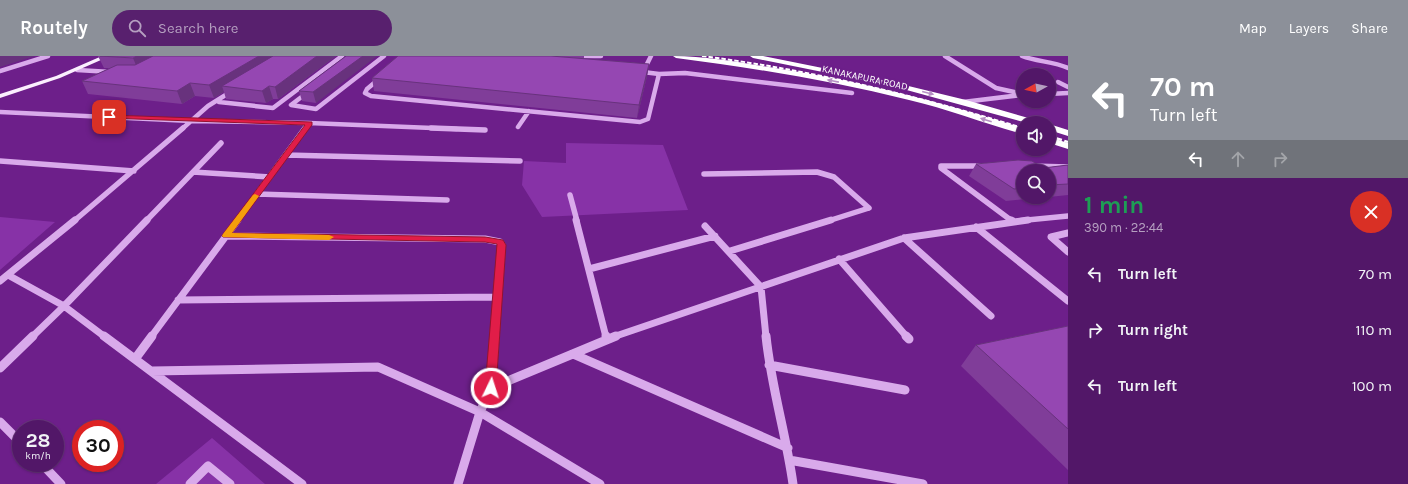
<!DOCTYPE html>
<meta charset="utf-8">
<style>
:root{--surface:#521768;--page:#58206e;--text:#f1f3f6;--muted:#b59fc0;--line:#68367c;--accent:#8c9099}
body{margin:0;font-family:Karla,sans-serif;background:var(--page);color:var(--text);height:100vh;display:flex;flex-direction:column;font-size:15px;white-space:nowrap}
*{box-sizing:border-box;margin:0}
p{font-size:13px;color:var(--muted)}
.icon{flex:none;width:22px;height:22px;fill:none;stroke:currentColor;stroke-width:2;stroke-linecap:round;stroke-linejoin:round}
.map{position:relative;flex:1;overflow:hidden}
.details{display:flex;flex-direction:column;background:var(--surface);width:340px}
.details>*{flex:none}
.hud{background:#8c9099;color:#fff;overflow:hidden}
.needle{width:26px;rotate:262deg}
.buttons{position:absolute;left:1016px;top:12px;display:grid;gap:8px}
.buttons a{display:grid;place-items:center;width:40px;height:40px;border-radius:50%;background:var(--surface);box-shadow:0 1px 3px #0004,0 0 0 1px var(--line);font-size:20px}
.speed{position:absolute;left:12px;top:364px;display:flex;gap:8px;font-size:20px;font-weight:700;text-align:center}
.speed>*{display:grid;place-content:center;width:52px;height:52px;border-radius:50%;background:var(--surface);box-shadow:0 1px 3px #0004,0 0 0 1px var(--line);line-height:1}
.speed small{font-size:10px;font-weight:400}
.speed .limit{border:6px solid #d22;background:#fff;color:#111}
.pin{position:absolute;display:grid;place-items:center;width:34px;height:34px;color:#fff;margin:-17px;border-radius:8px;box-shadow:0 2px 6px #0006}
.me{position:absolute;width:44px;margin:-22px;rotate:4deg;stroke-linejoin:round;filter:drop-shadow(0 0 3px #0008)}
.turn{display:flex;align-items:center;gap:14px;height:84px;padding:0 16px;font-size:18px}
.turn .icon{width:52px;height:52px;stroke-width:2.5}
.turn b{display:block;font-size:28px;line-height:34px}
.lanes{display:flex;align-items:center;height:38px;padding:0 16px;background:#0003;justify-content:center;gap:20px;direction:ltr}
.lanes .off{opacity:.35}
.round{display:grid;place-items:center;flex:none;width:42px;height:42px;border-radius:21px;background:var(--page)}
.head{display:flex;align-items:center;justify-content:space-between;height:68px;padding:0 16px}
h1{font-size:24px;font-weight:700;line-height:30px;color:#1e9e55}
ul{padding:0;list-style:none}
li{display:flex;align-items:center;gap:12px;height:56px;padding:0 16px}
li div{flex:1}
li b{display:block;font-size:15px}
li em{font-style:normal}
header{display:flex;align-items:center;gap:24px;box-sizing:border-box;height:56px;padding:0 20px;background:var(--accent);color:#fff}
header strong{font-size:19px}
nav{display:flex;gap:22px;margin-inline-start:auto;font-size:14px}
.search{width:280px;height:36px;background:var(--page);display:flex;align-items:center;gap:10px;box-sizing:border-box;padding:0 14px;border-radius:22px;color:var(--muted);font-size:15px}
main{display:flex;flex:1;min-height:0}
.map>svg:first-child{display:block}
.green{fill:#8732a7}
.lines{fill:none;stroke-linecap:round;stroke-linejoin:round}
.minor-far3{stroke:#d9aaeb;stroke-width:4.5}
.minor-far2{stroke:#d9aaeb;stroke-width:5.5}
.minor-far1{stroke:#d9aaeb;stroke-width:7}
.minor{stroke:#d9aaeb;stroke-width:9}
.major{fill:#fbeffe;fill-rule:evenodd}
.highway{fill:#fff;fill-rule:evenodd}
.rail-far1{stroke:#fff;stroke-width:2;stroke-dasharray:4.5 2;stroke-linecap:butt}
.rail{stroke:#fff;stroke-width:2.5;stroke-dasharray:5.5 2.5;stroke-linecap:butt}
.wall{fill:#803d99}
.shaded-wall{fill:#68327d}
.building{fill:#9547b2;stroke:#68327d}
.oneway{fill:#b68fc4}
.route{fill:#e11d48;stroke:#92132f}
.slow{fill:#f59e0b}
.labels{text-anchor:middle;stroke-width:4;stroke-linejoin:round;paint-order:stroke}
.far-street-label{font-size:10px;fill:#fff;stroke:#6d1f8a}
</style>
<header>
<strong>Routely</strong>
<div class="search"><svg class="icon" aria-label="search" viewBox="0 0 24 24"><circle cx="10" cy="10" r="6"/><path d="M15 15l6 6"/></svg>Search here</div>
<nav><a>Map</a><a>Layers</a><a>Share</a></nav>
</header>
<main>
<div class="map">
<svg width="1068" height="428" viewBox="0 0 1068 428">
<rect width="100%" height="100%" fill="#6d1f8a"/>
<!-- green -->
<path class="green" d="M566,87L663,89L688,154L542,161L522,129L524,105L566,107Z
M0,161L55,166L0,214Z
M212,382L265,428H156Z"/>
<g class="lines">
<!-- minor-far3 -->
<path class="minor-far3" d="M581,0H601
M945,0L996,32L1023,38
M1022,0C1037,6 1053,5 1068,12
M77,14L111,16
M0,15L48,0
M659,18L685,17L852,37
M380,22L367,33L365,37L371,40L640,66L648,63L659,18L643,16L651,0
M1058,26L1068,31
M308,36L291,49L316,53L384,0
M1049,38L1068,37
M219,46L273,52L342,0
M963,46L1021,39
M0,56L191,65L309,67L305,73
M309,67L457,73
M518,71L529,55
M182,73L208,50L232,35"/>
<!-- minor-far2 -->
<path class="minor-far2" d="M431,72L485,74
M286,99L520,105
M0,105L134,115
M985,110H941V112L1012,165
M1031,110L1068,111
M193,116L270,121
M704,118L817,116L834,121L869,152
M257,138L447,144
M570,139L577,165
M74,165L183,72
M146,165L221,87
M237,165L305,72
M828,165L869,152
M1017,165L1068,160"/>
<!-- minor-far1 -->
<path class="minor-far1" d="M576,164L606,281
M1011,164L1013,165
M705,170L761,231L766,281
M976,171L1068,245
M1068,177L1051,181L1068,196
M226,180L485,183L500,186L502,189L495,281
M904,182L991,260
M730,195L831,164
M839,203L907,281
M589,213L715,180
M8,219L64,250L147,164
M0,225L75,164
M178,244L497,241
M32,281L64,250L105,281
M151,281L238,164
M613,281L904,182L1028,164"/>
<!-- minor -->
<path class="minor" d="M104,280L302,428
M606,280L607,283
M766,280C771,330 786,378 793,428
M906,280L909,283
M573,298L788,392
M135,303L152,280
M769,309L905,334
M0,312L33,280
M152,315L378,311L480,356L600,428
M491,332L495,280
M0,366L21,387
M789,404L923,428
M41,407L61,428
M190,428L208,410L230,428
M458,428L480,356L491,332L616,280"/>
<!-- major -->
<path class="major" d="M102,0H110L60,22L0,42V38L56,20Z"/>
<!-- highway -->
<path class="highway" d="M673,0C705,0 737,6 769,11C856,24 940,46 1023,72V78C985,68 948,53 909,44C832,25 755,12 676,2Z
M750,0H763L892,26L966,44L1039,65L1040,67H1027L892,30L753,2Z
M1049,68L1068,74V80L1049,74Z
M1049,81L1068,87V93L1049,87Z"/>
<!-- rail-far1 -->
<path class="rail-far1" d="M702,0C812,14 917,40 1023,72"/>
<!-- rail -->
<path class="rail" d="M1049,80L1068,86"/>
</g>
<!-- wall -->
<path class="wall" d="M98,0H336L278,43H273L266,47L226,43L224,36L214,42L195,40L182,48L88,38L82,25L110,12H104Z
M346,0L316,47L302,45L299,35Z
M398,0H584V3L649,8L647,20L637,62L374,35L372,22Z
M976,108L1043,112L1068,109V139L1049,141V115H1023V141H1046L1006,145L969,120Z
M1068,270V414L961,310L976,289Z"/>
<!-- shaded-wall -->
<path class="shaded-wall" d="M0,0H35L0,11Z
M137,0H166L138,14L133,2Z
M259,0H282L222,30L224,36L214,42L209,29Z
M317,0H336L278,43L275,31Z
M363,0H377L316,47L313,36Z
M649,8L647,20L637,62L639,49Z
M190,27L195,40L182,48L177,35Z
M269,30L273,43L266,47L262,35Z"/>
<!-- building -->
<path class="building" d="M100,0H137L133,2Z
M153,0H259L209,29L190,27L177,35L82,25L117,9H135Z
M273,0H317L275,31L269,30L262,35L222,30Z
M346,0H363L313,36L299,35Z
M398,0H551L649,8L639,49L372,22Z
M1018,104L1032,105L1043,112L1068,109V128L1049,129V115H1023V132L1014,133L976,108Z
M1068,270V373L976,289Z"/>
<!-- one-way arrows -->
<defs><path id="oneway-solid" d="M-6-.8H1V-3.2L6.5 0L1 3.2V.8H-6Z"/></defs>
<g class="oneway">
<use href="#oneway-solid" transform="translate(833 25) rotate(-169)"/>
<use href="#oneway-solid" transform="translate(928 37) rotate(14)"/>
<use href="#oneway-solid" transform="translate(986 64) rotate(-162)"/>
</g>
<!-- route -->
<path class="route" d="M109,59L312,66V69L232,177L485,181L503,184L506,189L496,332L495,335L491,337L487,335L485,332L497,188L485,186L223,181L222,180L223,178L305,69L107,62L106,61Z"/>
<!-- slow -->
<path class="slow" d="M255,138L259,140L232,177L329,179L334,181L329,184L223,181L222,180L223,178L253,139Z"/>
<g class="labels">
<!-- far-street labels -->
<g class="far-street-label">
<text transform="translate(865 21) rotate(12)" y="4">KANAKAPURA ROAD</text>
</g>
</g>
</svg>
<div class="buttons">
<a><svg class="needle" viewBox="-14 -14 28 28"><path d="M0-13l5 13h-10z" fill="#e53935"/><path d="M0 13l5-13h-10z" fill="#b59fc0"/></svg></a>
<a><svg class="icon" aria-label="sound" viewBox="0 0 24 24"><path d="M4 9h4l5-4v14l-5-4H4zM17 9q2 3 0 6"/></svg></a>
<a><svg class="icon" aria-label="search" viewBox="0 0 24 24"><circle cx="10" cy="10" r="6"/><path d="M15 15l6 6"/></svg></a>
</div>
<div class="speed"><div>28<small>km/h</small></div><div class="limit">30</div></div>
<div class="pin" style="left:109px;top:61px;background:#d93025"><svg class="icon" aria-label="arrive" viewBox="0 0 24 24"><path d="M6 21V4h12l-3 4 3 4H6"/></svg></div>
<svg class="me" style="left:491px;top:332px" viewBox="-20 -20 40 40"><circle r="17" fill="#e11d48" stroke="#fff" stroke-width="3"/><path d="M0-11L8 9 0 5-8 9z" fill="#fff"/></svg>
</div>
<section class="details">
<div class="hud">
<div class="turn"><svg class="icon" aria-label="left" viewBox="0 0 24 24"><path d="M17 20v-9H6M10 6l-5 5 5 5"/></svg><div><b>70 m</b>Turn left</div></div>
<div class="lanes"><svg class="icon" aria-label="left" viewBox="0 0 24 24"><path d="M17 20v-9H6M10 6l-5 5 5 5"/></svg><svg class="icon off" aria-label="ahead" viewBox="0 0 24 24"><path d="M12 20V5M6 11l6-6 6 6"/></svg><svg class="icon off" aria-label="right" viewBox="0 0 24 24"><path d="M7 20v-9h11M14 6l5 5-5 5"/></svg></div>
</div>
<div class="head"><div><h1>1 min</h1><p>390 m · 22:44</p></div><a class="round" style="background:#d93025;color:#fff"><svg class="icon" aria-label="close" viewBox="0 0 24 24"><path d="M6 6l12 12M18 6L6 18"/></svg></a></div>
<ul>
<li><svg class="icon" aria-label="left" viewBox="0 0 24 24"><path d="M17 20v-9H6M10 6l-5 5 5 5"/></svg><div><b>Turn left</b></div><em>70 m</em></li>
<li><svg class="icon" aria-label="right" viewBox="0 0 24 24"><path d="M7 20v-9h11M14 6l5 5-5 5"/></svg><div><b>Turn right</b></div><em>110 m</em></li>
<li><svg class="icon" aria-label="left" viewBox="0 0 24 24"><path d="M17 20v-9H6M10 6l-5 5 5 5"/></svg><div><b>Turn left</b></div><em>100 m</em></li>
</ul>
</section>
</main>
